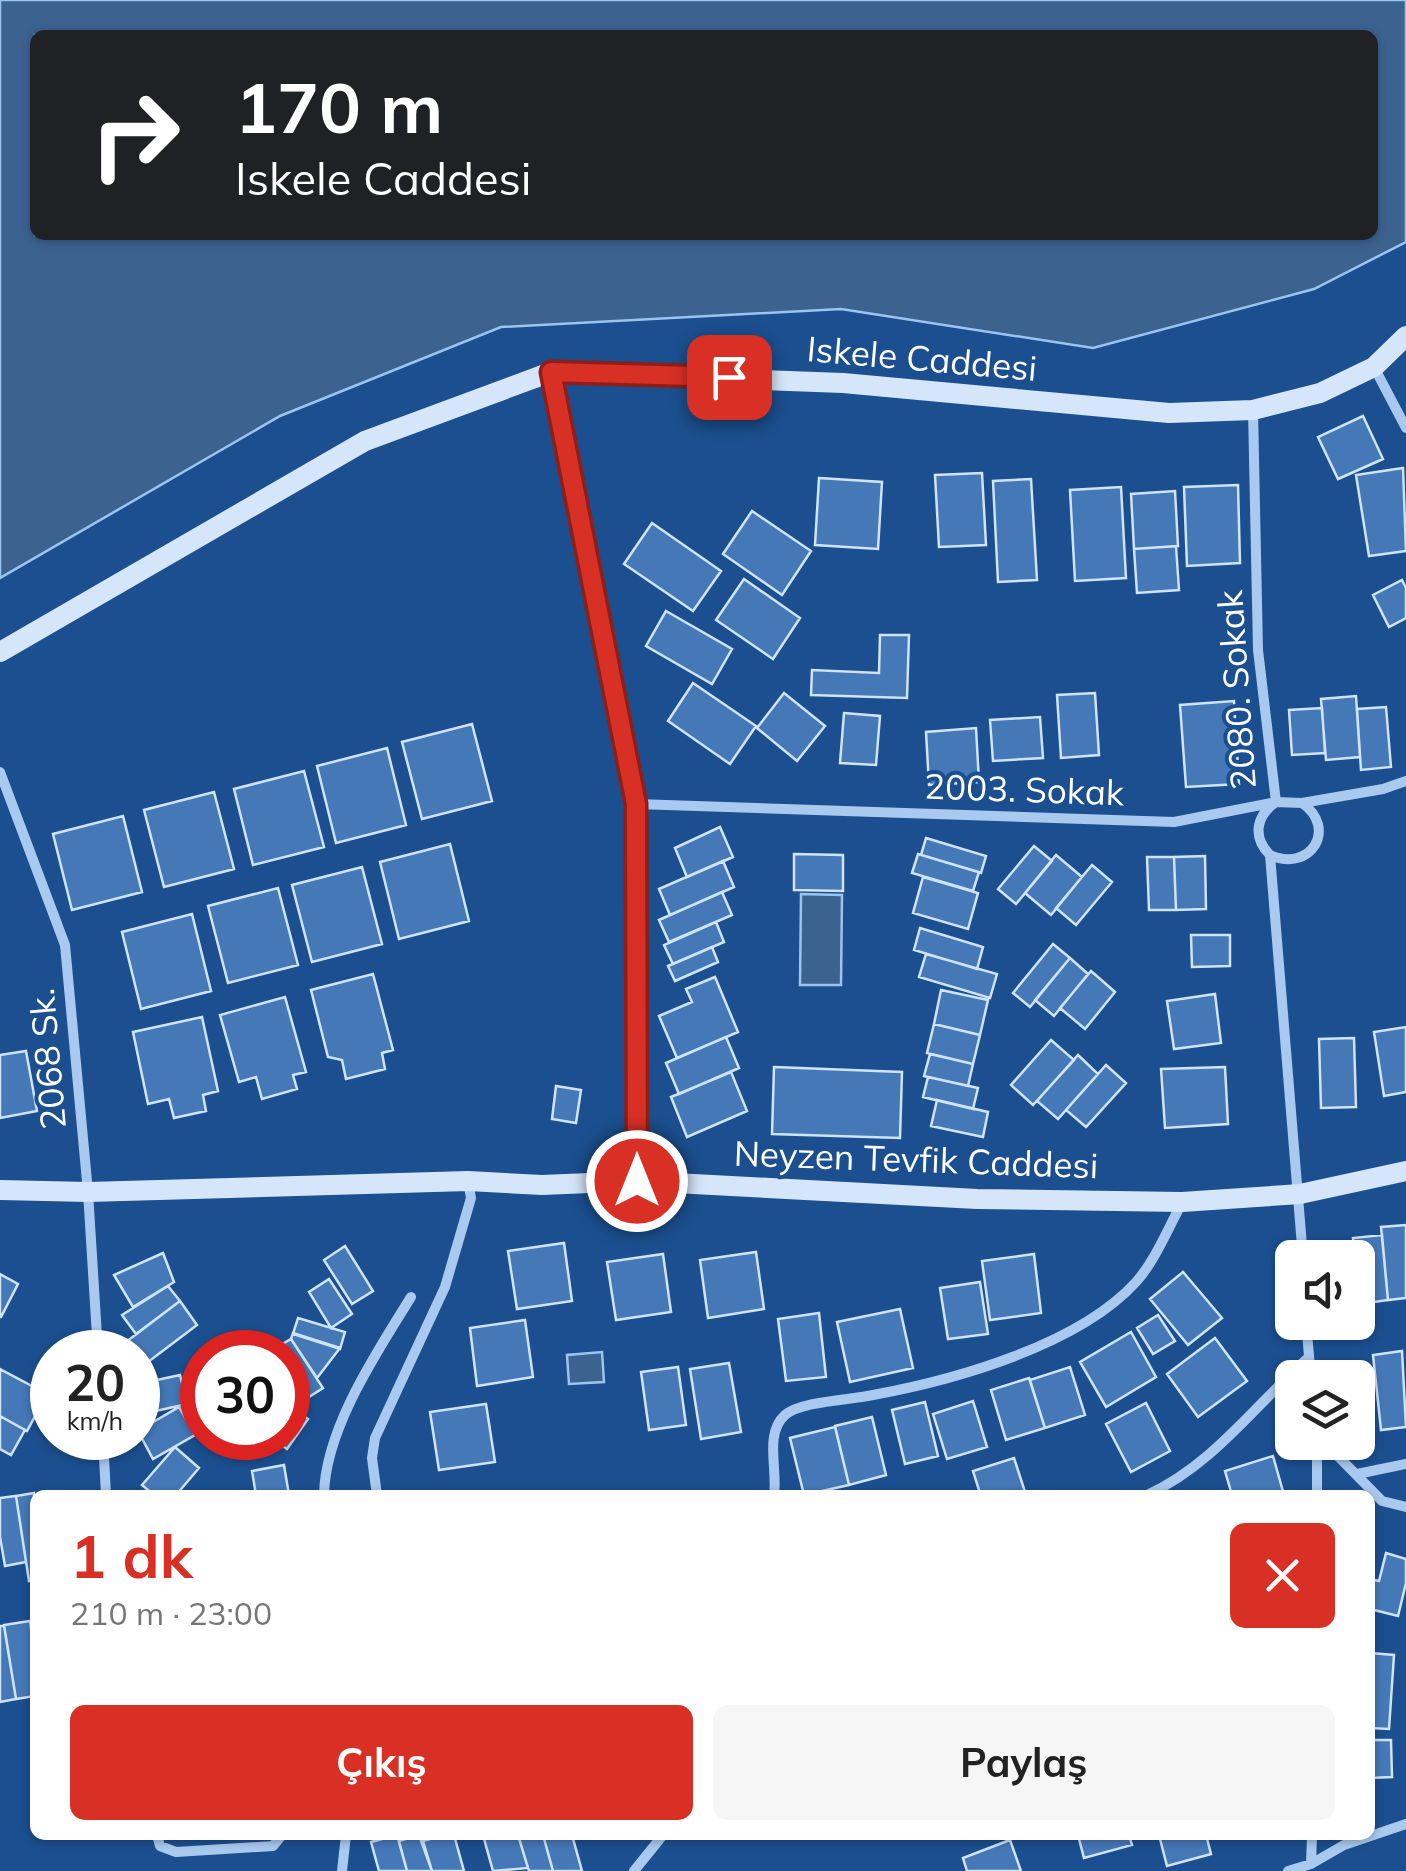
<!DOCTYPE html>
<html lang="tr">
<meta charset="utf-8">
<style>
:root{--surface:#fff;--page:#f6f6f6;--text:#222;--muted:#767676;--accent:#d93025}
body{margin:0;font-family:Mulish,sans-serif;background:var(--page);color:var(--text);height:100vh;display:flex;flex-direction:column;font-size:38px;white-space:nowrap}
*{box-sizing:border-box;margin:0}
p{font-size:32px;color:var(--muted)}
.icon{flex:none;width:55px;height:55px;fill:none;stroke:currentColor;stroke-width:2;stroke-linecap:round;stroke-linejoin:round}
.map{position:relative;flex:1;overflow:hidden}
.drawer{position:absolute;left:30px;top:1490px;width:1345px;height:350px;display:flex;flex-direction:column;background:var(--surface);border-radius:15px;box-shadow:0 2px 8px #0004}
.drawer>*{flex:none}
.top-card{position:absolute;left:30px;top:30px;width:1348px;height:210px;border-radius:15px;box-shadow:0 2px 8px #0004;background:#202124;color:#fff;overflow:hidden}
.controls{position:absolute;left:1275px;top:1240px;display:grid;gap:20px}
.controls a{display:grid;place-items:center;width:100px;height:100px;border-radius:15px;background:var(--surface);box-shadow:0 2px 8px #0004;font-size:50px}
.speed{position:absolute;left:30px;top:1330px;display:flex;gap:20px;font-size:50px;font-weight:700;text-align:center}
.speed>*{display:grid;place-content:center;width:130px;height:130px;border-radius:50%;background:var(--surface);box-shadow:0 2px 8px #0004;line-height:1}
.speed small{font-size:25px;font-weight:400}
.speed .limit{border:15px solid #d22;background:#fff;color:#111}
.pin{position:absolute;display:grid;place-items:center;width:85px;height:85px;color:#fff;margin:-42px;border-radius:20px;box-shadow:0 5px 15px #0006}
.me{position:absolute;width:110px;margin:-55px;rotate:0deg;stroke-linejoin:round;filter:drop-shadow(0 0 8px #0008)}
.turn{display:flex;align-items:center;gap:35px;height:210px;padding:0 40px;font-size:45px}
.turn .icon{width:130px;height:130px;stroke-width:2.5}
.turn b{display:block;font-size:70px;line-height:85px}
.round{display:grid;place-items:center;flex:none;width:105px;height:105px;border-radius:15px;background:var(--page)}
.headline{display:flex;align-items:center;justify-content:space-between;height:170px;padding:0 40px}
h1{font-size:60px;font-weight:700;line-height:75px;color:var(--accent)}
.action{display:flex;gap:20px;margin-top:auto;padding:20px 40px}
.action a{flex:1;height:115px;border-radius:15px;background:var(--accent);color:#fff;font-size:40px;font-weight:700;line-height:115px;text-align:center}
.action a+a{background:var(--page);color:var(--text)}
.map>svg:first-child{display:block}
.water{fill:#3c6290;stroke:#9cc4f0;stroke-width:2.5;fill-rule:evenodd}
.building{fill:#4478b7;stroke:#cfe3fa;stroke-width:2.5}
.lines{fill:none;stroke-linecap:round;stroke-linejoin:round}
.street{stroke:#a9c9ee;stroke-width:10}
.secondary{stroke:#d6e6fa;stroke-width:20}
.route-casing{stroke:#8d1f18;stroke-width:25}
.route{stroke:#d93025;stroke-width:18}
.labels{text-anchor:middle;stroke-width:8;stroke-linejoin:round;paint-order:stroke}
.street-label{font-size:35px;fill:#fff;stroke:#1b4f8f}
</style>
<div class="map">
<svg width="1406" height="1871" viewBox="0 0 1406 1871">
<rect width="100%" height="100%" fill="#1b4f8f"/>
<!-- water -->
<path class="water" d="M0,0H1406V242L1314,289L1093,348L841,309L501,327L280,416L0,578ZM35,35H1372V235H35Z
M801,894L842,895L841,985H800Z
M602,1352L604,1382L569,1384L567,1355Z"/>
<!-- building -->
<path class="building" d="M1363,416L1383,459L1338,479L1318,437Z
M1403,468L1406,551L1369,556L1356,475Z
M982,473L986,545L939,547L935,475Z
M819,478L882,482L878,549L815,545Z
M1031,479L1037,580L998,582L993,481Z
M1238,485L1240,563L1187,566L1184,487Z
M1121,487L1126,578L1075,581L1070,490Z
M1175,491L1178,546L1134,549L1131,494Z
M752,511L811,551L782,595L723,554Z
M652,523L721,571L693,611L624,564Z
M1176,546L1179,590L1137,593L1134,549Z
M744,579L800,618L773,659L716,620Z
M1402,580L1406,588V618L1389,627L1373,595Z
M666,611L732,649L712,684L646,646Z
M880,635H909L907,698L811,695L812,670L879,673Z
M693,683L756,726L730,764L668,721Z
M784,693L825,726L797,761L757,728Z
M1095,693L1099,755L1061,758L1057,695Z
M1356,696L1360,757L1326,760L1321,699Z
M1234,701L1239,784L1186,787L1180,705Z
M1386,707L1391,767L1361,770L1357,709Z
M1322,708L1325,753L1292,755L1289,710Z
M844,713L880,716L876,765L840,763Z
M1040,717L1043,758L993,761L990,720Z
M472,724L492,801L422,819L402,742Z
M976,728L979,782L929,785L926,732Z
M387,748L406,825L336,843L317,766Z
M304,771L324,847L253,865L234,789Z
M214,792L234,869L164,887L144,810Z
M123,816L142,892L72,910L53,834Z
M720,827L733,857L687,877L675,848Z
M926,838L986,856L981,873L921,855Z
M450,844L469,921L399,939L380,862Z
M1034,846L1052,861L1016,904L998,889Z
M794,854L843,855V891L794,890Z
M918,854L979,872L973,891L912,873Z
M1056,855L1082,877L1051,915L1025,893Z
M1205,856L1206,909L1176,910L1174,857Z
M1147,857H1174L1176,910H1149Z
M723,861L734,887L670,915L659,889Z
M1092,865L1112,882L1076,925L1056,908Z
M362,867L382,944L312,962L292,885Z
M923,877L978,893L968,929L913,913Z
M278,888L298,965L228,983L208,906Z
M722,892L732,915L669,942L659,920Z
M192,914L211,991L141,1009L122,932Z
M716,922L724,942L673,964L664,945Z
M920,928L983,947L977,969L914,950Z
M1191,935H1230V966L1192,967Z
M1053,944L1070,958L1030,1007L1013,993Z
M712,947L718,962L675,981L668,966Z
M926,954L997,974L990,998L919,977Z
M1070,958L1088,974L1054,1016L1035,1000Z
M1091,971L1115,992L1085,1029L1060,1008Z
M373,974L393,1050L382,1053L385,1069L346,1079L342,1060L328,1057L311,990Z
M715,977L738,1032L677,1058L659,1016L692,1002L686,989Z
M941,990L988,1000L980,1035L934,1024Z
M1215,994L1221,1043L1174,1049L1167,1001Z
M285,997L306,1072L293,1075L297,1089L262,1099L256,1077L239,1082L220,1015Z
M202,1017L218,1091L203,1095L206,1111L174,1118L169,1099L148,1104L133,1032Z
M934,1024L980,1035L973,1064L927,1053Z
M1406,1027V1092L1384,1096L1374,1032Z
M726,1037L739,1068L679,1094L666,1063Z
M1354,1038L1356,1107L1321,1108L1319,1039Z
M1051,1040L1074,1060L1033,1105L1011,1085Z
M26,1051L37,1111L0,1118V1055Z
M930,1054L973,1064L968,1086L924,1076Z
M1078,1055L1098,1074L1058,1119L1037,1101Z
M1106,1065L1126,1083L1086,1127L1066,1110Z
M774,1067L902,1072L900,1138L772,1134Z
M1225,1067L1228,1124L1165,1128L1161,1069Z
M731,1072L747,1111L687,1137L671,1097Z
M928,1077L978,1088L973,1109L923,1097Z
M556,1086L581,1090L576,1123L552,1119Z
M937,1100L988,1112L983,1137L931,1126Z
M1406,1225V1298L1388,1300L1381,1227Z
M1382,1235L1388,1300L1360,1304L1358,1258H1355L1353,1238Z
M564,1243L572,1301L517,1309L508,1251Z
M345,1246L373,1291L352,1304L324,1260Z
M756,1252L764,1309L708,1318L700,1260Z
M163,1253L174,1282L133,1307L114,1275Z
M663,1254L671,1312L616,1320L607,1262Z
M1034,1254L1041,1313L990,1320L982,1261Z
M1183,1272L1222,1318L1188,1345L1150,1299Z
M0,1274L18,1284L1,1317H0Z
M329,1279L352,1314L331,1328L309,1292Z
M980,1282L988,1334L948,1339L940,1288Z
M168,1286L180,1301L136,1334L122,1315Z
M180,1301L197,1325L144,1365L126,1342Z
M900,1309L913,1368L850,1382L837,1322Z
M819,1313L826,1377L786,1381L778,1319Z
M1158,1315L1175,1341L1153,1354L1137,1328Z
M298,1318L345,1332L340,1349L293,1334Z
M525,1320L533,1377L477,1386L470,1328Z
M1131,1332L1156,1377L1106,1407L1080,1362Z
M293,1333L340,1348L317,1378L291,1339Z
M1215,1338L1247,1381L1198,1417L1167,1374Z
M291,1339L323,1388L301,1402L288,1381V1352H269Z
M1402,1351L1406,1427L1381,1430L1373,1355Z
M729,1363L741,1432L701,1439L690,1369Z
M678,1367L686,1425L649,1430L641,1372Z
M1070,1367L1085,1415L1045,1428L1030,1380Z
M0,1369L47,1394L27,1431L0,1416Z
M180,1375L187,1404L138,1415V1384Z
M1029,1378L1045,1428L1006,1440L991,1390Z
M973,1401L987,1447L947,1459L933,1414Z
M925,1402L938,1456L905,1464L892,1410Z
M1146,1403L1170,1451L1131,1472L1106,1424Z
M486,1404L495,1462L439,1470L430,1412Z
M288,1405L308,1419L287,1449L272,1438H288Z
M179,1407L195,1435L153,1459L138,1431Z
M0,1416L25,1430L11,1455L0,1449Z
M872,1417L886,1475L849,1485L835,1426Z
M835,1427L849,1485L804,1495L790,1438Z
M175,1447L199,1468L176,1495H154L142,1485Z
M1273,1456L1284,1495H1232L1225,1471Z
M1014,1458L1026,1495H972L971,1492L979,1490L973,1471Z
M284,1465L289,1495H256L252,1471Z
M34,1493L35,1580L29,1581L16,1496Z
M16,1496L26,1562L5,1566L0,1537V1498Z
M1386,1553L1406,1559V1583L1398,1616L1370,1609V1579L1379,1581Z
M30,1621L35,1658V1696L16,1699L4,1625Z
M0,1626H4L16,1699L0,1702Z
M1370,1653L1394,1655L1389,1729L1370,1728Z
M1370,1740H1391L1392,1777L1370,1778Z
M397,1835L407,1871H379L371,1842Z
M419,1835L432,1871H407L399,1841Z
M443,1835H454L464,1871H432L423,1841Z
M483,1835H518L528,1868L493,1871Z
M518,1835H543L553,1871H529Z
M543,1835H572L582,1871H553Z
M1078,1835H1129L1132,1845L1084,1858Z
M1159,1835H1206L1211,1854L1167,1866Z
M1010,1840L1021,1871H967L963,1858Z"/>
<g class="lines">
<!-- street -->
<path class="street" d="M1374,367L1406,428
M551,372L636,804L637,1181
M1253,410L1258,650L1276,802C1256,816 1252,837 1270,855L1303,1258
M0,772L65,945L88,1192L98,1352
M636,804L1174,822L1276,802L1302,803L1383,789L1406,781
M1270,855C1311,873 1338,828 1302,803
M1306,1322L1311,1378
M103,1438L106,1495
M1311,1442L1317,1458V1495
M1320,1442L1328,1446L1382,1501L1406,1507
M1357,1474L1406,1464
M324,1495C325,1429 377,1352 411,1297
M377,1495L372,1458L375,1438L445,1287L471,1198L468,1181
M774,1495C778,1470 764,1434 785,1415C801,1401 851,1400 873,1395C955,1380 1079,1345 1136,1282C1155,1261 1168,1228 1182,1203
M1147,1495C1212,1466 1256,1404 1308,1358
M157,1835L160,1846L176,1852L273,1846L282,1835
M1311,1864L1312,1835
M342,1871L346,1835
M634,1871L663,1835
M1288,1871L1311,1864L1344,1845L1406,1824"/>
<!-- secondary -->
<path class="secondary" d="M0,652L365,441L551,372L843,383L1169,413L1253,410L1320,393L1374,367L1406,336
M0,1190L88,1192L468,1181L542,1185L637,1181L977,1199L1182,1202L1300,1194L1406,1171"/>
</g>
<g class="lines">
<defs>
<path id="route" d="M637,1181L636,804L551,372L729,377"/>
</defs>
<!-- route casing -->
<use href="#route" class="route-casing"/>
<!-- route -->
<use href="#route" class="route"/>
</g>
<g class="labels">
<!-- street labels -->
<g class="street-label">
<text transform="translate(922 359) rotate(5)" y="12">Iskele Caddesi</text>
<text transform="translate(1237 690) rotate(-94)" y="12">2080. Sokak</text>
<text transform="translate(1024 790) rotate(2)" y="12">2003. Sokak</text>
<text transform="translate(48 1059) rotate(-95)" y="12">2068 Sk.</text>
<text transform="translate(916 1160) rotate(2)" y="12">Neyzen Tevfik Caddesi</text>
</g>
</g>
</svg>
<div class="controls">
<a><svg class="icon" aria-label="sound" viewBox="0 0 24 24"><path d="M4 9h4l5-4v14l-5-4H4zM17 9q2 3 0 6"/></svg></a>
<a><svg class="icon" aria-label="layers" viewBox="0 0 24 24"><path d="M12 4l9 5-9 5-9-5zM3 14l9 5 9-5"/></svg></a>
</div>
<div class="speed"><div>20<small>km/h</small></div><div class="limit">30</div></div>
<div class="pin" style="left:729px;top:377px;background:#d93025"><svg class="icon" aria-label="arrive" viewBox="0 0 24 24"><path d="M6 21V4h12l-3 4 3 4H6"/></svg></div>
<svg class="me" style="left:637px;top:1181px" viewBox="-20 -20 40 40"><circle r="17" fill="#d93025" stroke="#fff" stroke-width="3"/><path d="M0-11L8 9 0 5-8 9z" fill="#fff"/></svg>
<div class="top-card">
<div class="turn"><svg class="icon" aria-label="right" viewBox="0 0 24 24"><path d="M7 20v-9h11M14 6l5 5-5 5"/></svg><div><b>170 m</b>Iskele Caddesi</div></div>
</div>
<section class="drawer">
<div class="headline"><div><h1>1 dk</h1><p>210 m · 23:00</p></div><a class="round" style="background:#d93025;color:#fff"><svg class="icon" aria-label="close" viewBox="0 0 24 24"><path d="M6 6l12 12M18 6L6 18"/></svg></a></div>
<div class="action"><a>Çıkış</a><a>Paylaş</a></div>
</section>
</div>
